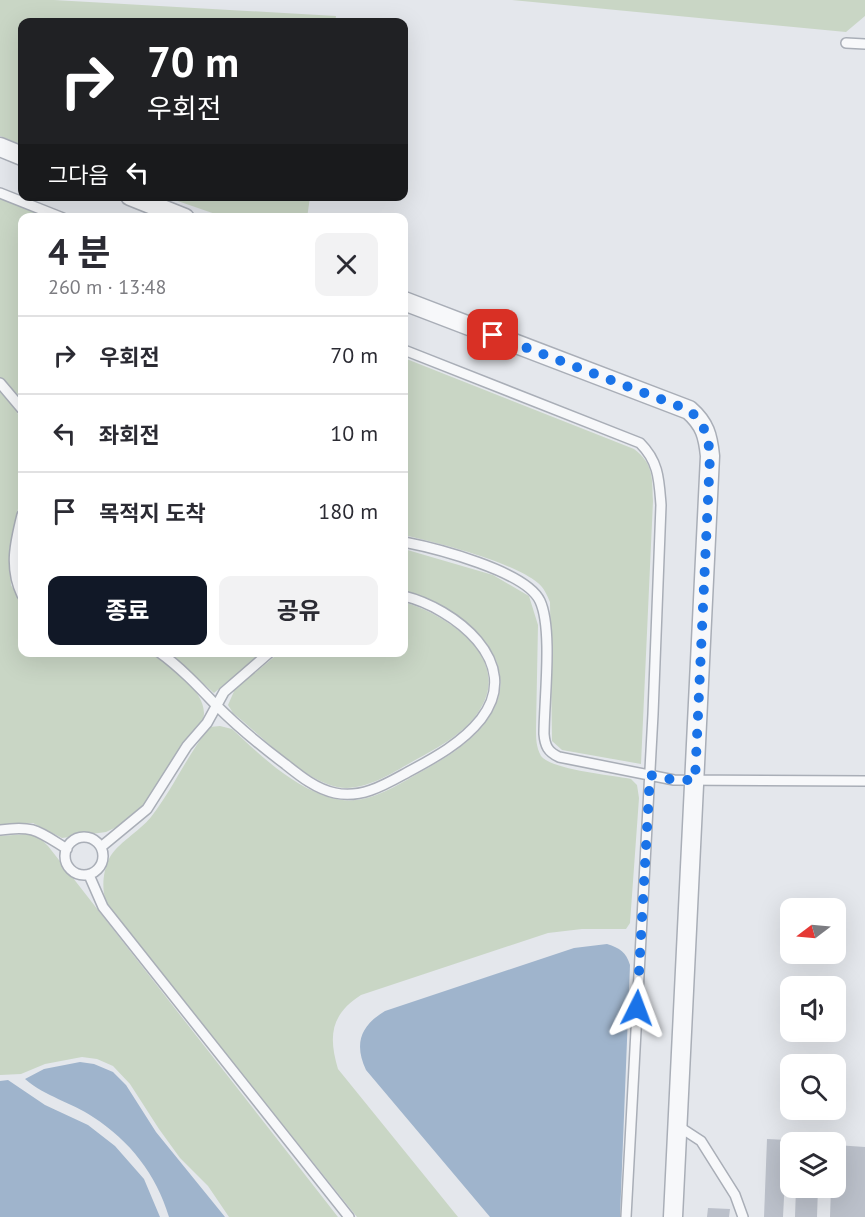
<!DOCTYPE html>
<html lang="ko">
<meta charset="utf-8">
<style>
:root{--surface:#fff;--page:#f2f2f3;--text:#2b2b33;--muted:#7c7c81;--line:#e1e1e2;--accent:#111827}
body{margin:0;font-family:"PT Sans","Noto Sans KR",sans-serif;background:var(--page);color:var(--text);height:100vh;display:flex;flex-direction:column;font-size:22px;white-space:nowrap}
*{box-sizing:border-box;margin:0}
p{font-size:20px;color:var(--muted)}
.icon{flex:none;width:33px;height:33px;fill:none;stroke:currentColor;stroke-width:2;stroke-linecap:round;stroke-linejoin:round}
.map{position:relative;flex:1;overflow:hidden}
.side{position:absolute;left:18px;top:213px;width:390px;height:444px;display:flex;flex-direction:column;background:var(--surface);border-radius:12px;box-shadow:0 6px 24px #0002}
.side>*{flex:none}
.banner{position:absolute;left:18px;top:18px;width:390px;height:183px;border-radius:12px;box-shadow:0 6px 24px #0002;background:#202124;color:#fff;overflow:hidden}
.needle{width:39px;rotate:254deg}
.buttons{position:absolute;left:780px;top:898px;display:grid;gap:12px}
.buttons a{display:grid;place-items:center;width:66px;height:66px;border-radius:12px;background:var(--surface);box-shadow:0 6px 24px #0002;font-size:30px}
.pin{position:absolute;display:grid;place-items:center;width:51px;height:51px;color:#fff;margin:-26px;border-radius:12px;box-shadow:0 3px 9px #0006}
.me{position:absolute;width:66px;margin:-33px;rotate:3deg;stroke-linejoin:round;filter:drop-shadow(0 0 4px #0008)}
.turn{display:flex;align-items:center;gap:21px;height:126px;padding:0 30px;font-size:27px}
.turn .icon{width:78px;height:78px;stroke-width:2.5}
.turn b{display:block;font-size:42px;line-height:51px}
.then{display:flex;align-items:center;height:57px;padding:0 30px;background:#0003;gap:12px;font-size:22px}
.round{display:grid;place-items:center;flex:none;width:63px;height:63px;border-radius:12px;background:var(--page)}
.summary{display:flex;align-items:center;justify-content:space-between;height:102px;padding:0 30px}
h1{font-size:36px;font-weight:700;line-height:45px}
.button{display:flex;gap:12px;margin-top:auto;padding:12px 30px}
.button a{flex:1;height:69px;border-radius:12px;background:var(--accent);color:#fff;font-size:24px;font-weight:700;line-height:69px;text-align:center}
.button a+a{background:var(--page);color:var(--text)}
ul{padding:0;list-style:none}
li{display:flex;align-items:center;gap:18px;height:78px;padding:0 30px;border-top:2px solid var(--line)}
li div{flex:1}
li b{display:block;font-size:22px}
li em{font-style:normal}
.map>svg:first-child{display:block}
.green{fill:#c9d6c5}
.water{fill:#9fb4cc}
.building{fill:#bbc0ca}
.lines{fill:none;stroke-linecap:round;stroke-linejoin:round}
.service-casing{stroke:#a9aeb7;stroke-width:12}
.minor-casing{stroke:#a9aeb7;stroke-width:21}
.service{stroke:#f7f8fa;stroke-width:9}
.minor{stroke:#f7f8fa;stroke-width:18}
.route{stroke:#1a73e8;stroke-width:10;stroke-dasharray:0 18}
</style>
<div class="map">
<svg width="865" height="1217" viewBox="0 0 865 1217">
<rect width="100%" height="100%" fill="#e4e7ec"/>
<!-- green -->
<path class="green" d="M0,0H54L336,16L335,22H22V145L0,136Z
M512,0H865V16L846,32Z
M166,197H310L307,218L224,217Z
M0,199L47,217L22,218V399L0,377Z
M404,358L634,449C654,464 652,478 653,501L641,764L562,750L552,741L550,602C547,595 544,588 538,583C511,561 438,543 404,535Z
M0,391L15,408L22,423V490L9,551L11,585L22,605V652L149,653C169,664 214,696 202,722L142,807L121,825L106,832L62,838L33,823L0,825Z
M404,549L493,575L529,596L538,625L536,728C536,738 536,747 541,756C552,770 612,775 631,779L637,785L639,798L630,923L626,929H582L548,933L361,995C331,1014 328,1036 338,1069L458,1217H357L109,908C101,895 102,873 109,859C116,844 140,831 151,817C173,789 187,755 210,727L220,726L232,729C260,755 294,788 332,798C363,807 391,789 417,774C442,760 471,744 488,719C530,658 457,604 404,591Z
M404,602C447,615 514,658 479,711C464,735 433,750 410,763C389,775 362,792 337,787C301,779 262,736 233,713L228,705L235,689L279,653L404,652Z
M169,653H262L214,693Z
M27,834L39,837L48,846L338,1217H229L208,1186L180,1158L159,1129L130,1084L113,1066L97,1059L82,1057L45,1064L21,1074L0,1075V836Z"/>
<!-- water -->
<path class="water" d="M607,944C620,948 626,952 630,965L620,1217H490L366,1070C354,1044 360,1026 385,1011L574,948Z
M80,1062L94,1064L113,1072L126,1085L156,1132L225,1217H169C156,1174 130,1141 93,1117C71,1102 46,1097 25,1079L44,1069Z
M8,1080L45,1105L88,1125L115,1146L144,1179L160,1217H0V1081Z"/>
<!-- building -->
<path class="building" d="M767,1139L787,1140L783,1217H764Z
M836,1145L865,1147V1217H830L831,1188H836Z
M796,1188H818L817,1217H795Z
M708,1208L730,1209L729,1217H707Z"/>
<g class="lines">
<defs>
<path id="service" d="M846,43L865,44
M0,193L63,218
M404,350L640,443C659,462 659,480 661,505L653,714L626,1217
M0,383L22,409
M22,515C15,543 9,568 22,595
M404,542C435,548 526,571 540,601C553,629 544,701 544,734C545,746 548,752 559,757L674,780L865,781
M159,652C180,667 198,686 216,705C237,726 261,746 285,764C300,776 316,789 335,793C362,799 386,784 408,772C434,758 462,743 481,719C525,662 453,608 404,596
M0,830C34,825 38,831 67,849
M65 856a19 19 0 1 1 38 0a19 19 0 1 1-38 0Z
M101,847L147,809L187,746L207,723L224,692L270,652
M89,875L103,907L349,1217
M678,1126L701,1141L735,1195L743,1217"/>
<path id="minor" d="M0,147L22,156
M130,196L185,218
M404,301L689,410C705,424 708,436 710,456L673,1217"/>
</defs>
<!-- service casing -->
<use href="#service" class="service-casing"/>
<!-- minor casing -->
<use href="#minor" class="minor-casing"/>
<!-- service -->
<use href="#service" class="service"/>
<!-- minor -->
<use href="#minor" class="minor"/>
</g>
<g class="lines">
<!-- route -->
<path class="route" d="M493,335L689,410C705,424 708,436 710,456L695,780H674L650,775L637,1008"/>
</g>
</svg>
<div class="buttons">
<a><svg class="needle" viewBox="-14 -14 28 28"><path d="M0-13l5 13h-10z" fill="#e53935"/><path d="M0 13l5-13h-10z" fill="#7c7c81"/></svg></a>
<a><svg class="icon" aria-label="sound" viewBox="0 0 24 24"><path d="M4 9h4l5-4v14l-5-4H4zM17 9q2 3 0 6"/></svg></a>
<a><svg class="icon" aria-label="search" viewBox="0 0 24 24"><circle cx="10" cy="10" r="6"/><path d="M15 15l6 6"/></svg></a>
<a><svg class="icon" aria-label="layers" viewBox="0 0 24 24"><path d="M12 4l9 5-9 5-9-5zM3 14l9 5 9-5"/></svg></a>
</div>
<div class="pin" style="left:493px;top:335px;background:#d93025"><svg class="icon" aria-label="arrive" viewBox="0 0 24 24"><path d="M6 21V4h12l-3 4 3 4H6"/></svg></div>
<svg class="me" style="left:637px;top:1008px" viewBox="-20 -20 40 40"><path d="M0-17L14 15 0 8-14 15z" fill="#1a73e8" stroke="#fff" stroke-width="4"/></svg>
<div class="banner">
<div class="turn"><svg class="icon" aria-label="right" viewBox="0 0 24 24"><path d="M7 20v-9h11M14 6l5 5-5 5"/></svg><div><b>70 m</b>우회전</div></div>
<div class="then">그다음<svg class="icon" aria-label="left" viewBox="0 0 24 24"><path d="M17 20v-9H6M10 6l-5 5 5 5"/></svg></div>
</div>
<section class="side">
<div class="summary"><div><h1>4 분</h1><p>260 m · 13:48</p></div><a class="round"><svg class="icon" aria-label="close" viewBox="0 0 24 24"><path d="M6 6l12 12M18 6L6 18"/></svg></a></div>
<ul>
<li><svg class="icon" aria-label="right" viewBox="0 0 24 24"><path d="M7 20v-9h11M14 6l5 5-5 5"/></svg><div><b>우회전</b></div><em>70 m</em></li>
<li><svg class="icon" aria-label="left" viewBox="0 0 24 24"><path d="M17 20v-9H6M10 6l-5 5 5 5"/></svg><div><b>좌회전</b></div><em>10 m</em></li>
<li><svg class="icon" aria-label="arrive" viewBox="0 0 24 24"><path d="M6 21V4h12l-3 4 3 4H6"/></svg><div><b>목적지 도착</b></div><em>180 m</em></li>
</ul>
<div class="button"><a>종료</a><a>공유</a></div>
</section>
</div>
